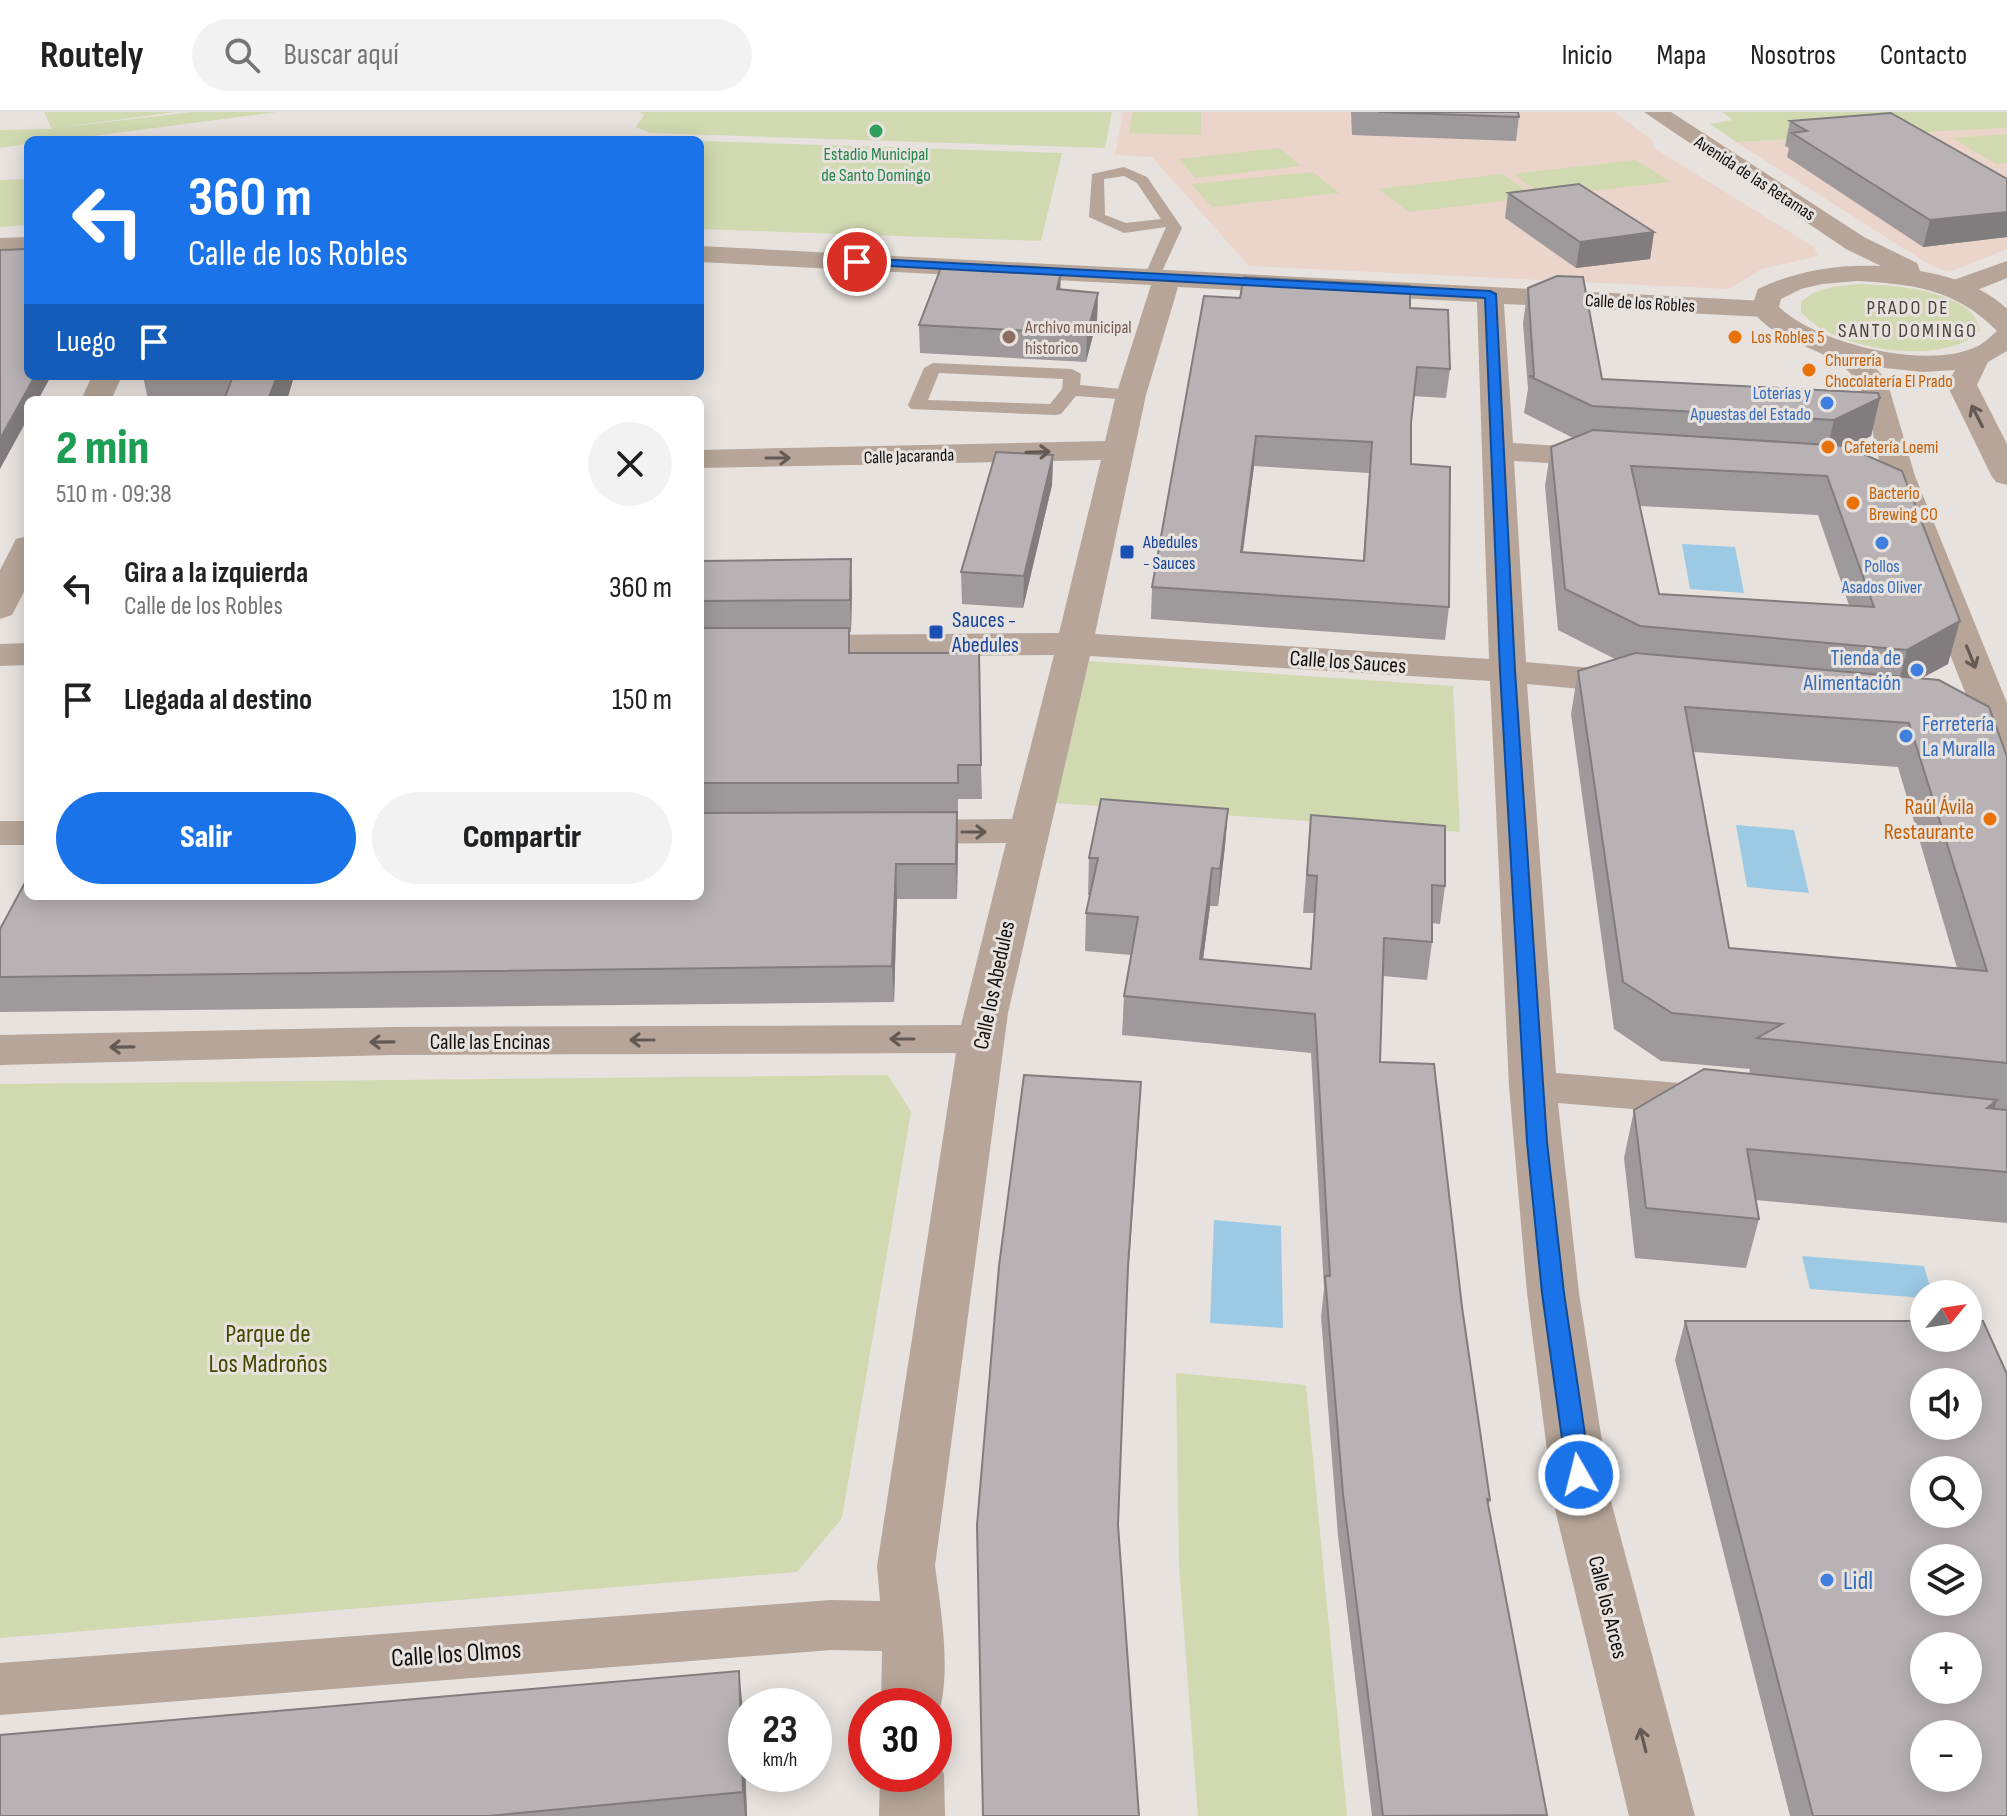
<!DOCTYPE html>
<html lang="es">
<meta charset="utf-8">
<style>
:root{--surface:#fff;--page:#f2f2f2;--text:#202124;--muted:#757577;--line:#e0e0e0;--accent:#1a73e8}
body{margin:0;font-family:"Sofia Sans Condensed",sans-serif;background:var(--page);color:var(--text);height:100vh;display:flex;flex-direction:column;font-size:30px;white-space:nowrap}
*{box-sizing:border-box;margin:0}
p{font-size:26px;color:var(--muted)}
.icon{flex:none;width:44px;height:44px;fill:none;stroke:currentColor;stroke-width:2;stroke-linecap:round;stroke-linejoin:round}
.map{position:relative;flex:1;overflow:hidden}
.panel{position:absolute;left:24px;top:284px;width:680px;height:504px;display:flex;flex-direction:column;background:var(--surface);border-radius:12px;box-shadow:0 4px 20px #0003}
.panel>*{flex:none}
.top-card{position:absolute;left:24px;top:24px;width:680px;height:244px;border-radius:12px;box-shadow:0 4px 20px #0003;background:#1a73e8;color:#fff;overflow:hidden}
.needle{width:52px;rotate:60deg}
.controls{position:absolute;left:1910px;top:1168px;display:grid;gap:16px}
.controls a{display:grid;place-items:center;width:72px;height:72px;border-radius:50%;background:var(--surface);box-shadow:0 4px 20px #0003;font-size:40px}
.speed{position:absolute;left:728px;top:1576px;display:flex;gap:16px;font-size:40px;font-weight:700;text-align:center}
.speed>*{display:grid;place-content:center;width:104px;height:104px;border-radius:50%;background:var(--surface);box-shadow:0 4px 20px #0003;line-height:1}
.speed small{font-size:20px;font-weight:400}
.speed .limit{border:12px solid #d22;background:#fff;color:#111}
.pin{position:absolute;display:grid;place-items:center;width:68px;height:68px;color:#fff;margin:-34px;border:4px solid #fff;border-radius:50%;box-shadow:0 2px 8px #0007}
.me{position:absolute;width:88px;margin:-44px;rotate:352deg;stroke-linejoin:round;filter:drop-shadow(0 0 6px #0008)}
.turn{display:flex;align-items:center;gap:28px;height:168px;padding:0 32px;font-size:36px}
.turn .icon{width:104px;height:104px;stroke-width:2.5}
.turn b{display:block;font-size:56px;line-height:68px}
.then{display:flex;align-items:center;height:76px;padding:0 32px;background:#0003;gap:16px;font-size:30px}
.round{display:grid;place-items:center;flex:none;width:84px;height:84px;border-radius:42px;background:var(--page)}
.head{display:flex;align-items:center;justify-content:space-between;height:136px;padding:0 32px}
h1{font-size:48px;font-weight:800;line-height:60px;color:#1e9e55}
.cta{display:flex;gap:16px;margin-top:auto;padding:16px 32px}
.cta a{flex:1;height:92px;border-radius:48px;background:var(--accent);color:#fff;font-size:32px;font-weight:800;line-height:92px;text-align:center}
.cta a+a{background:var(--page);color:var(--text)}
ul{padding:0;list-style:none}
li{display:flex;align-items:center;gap:24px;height:112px;padding:0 32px}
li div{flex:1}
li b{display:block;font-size:30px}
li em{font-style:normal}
header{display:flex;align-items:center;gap:48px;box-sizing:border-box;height:112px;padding:0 40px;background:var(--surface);border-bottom:2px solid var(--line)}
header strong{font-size:38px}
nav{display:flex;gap:44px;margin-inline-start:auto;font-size:28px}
.search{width:560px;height:72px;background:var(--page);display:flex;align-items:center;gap:20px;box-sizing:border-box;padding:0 28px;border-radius:44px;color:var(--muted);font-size:30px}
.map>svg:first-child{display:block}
.education{fill:#ebd4c9}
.green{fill:#d1d9b1}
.water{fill:#9ccae4}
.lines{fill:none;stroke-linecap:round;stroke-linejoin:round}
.service{fill:#b6a598;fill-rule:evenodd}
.minor{fill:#b6a598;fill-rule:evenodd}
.tertiary{fill:#b6a598;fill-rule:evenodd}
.wall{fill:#9e999b;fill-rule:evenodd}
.shaded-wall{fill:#817d7e}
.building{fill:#b8b2b4;stroke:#817d7e;stroke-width:2;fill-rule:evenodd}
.oneway{stroke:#645a53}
.route{fill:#1a73e8;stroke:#114b97;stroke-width:2}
.leisure-dot{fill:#2e9e5b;stroke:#e7e2de;stroke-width:3}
.education-dot{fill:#8d6e63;stroke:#e7e2de;stroke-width:3}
.food-dot{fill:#e8710a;stroke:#e7e2de;stroke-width:3}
.shop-dot{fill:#3f7fe0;stroke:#e7e2de;stroke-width:3}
.transit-dot{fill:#1a4fb4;stroke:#e7e2de;stroke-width:3}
.labels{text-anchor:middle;stroke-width:6;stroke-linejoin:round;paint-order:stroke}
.far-leisure-label{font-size:18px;fill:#27864d;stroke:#e7e2de}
.far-street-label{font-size:18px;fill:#11100e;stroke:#e7e2de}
.far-education-label{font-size:18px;fill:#785e54;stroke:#e7e2de;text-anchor:start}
.far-food-label{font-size:18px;fill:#c56008;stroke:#e7e2de;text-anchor:start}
.far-shop-label{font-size:18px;fill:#366cbe;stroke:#e7e2de;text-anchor:end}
.far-transit-label{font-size:18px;fill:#164399;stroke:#e7e2de;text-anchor:start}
.far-neighbourhood-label{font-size:20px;letter-spacing:2px;fill:#464340;stroke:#e7e2de}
.transit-label{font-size:22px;fill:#164399;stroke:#e7e2de;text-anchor:start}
.shop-label{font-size:22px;fill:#366cbe;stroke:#e7e2de;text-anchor:end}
.street-label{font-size:22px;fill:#11100e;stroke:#e7e2de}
.food-label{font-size:22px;fill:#c56008;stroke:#e7e2de;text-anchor:end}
.near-park-label{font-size:26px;fill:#434a00;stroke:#e7e2de}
.near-shop-label{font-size:26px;fill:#366cbe;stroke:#e7e2de;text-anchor:start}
.near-street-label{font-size:26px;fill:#11100e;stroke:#e7e2de}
</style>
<header>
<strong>Routely</strong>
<div class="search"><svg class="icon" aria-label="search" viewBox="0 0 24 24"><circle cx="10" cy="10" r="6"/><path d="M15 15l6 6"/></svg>Buscar aquí</div>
<nav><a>Inicio</a><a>Mapa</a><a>Nosotros</a><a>Contacto</a></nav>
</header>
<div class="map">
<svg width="2007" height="1704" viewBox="0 0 2007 1704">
<rect width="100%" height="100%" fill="#e7e2de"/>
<!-- education -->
<path class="education" d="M1123,0H1614L1652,28L1654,36L1814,135L1818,144L1762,157L1729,177L1249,154L1152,45L1115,43Z
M2007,16V137L1949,160L1930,153L1736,30Z"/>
<!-- green -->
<path class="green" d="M44,0H175L57,16L192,0H277L62,28H28V32L0,36V18L52,17Z
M639,0H1112L1105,36L650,21L636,15L644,3Z
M1133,0H1201V23L1129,21Z
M1722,0H2007V16L1736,30L1710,12L1733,8Z
M2007,22V51L1996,52L1952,26Z
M700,29L1062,41L1041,129L700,117Z
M1280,36L1301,54L1195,66L1179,47Z
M1636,48L1671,70L1545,84L1513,62Z
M1313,60L1339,81L1212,95L1191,72Z
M1502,62L1536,85L1409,100L1378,77Z
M28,67V113L0,115V68Z
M1859,172C1892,173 1975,178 1980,219C1943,256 1833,238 1801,200V190L1813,181L1832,175Z
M1089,549L1453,574L1460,720L1056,691Z
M888,963L911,1000L842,1406L797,1460L0,1526V972Z
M1176,1261L1306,1273L1347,1704H1198L1179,1453Z"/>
<!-- water -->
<path class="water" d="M1682,432L1735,435L1744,481L1690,477Z
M1736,713L1794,718L1809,781L1747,775Z
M1214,1108L1281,1114L1283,1216L1210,1211Z
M1802,1144L1924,1154L1932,1182H1924V1186L1810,1177Z"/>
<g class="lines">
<!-- service -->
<path class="service" d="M1124,55L1147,65L1182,116L1158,168L1152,170L1144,165L1166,115L1124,121L1089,105L1092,62ZM1124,64L1137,71L1161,107L1126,111L1105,103L1104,67Z
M933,251L1072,257L1081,262L1080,273L1131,278L1140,283L1131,288L1076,284L1061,302L1055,303L911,297L908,293L924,256ZM939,261L1063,267L1062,277L1050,292L928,288Z"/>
<!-- minor -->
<path class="minor" d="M28,125V141L0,142V126Z
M700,134L1765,189L1775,191L1779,197L1775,203L1765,205L1504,192L1513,331L1611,337L1622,339L1627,346L1622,353L1611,355L1514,349L1526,550L1636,560L1649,563L1655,571L1649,579L1636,582L1527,572L1556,961L1718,974L1735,978L1742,989L1735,1000L1718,1004L1558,991L1579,1181L1612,1393L1695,1704H1629L1554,1393L1527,1181L1509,974L1490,569L1090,544L1008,901L935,1454C941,1500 954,1571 934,1613V1594H881L882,1539L831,1538L0,1603V1551L831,1488L880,1489L877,1454L956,941L393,943L0,953V923L393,915L961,913L1006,731L898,732L884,729L878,720L884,711L898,708L1012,707L1054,543L700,546V524L1059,521L1101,348L700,356V338L1105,329L1116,283L1151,173L700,150ZM1178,175L1477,190L1489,547L1095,522L1146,283Z
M2007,149V166L1965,183L1955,185L1945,183L1941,177L1945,171Z
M92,264H122L111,288H81Z
M28,424V472L12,503L0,507V458L16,427Z
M28,531V553L0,554V532Z
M0,709H28V733H0Z
M934,1642L944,1662L945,1704H879L880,1662H934Z"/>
<!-- tertiary -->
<path class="tertiary" d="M1644,0H1671L1864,125L1917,151L1920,159C1950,164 1985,175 2007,197V239L1988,250L1977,273L2007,332V373L1996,370L1991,363L1947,273L1955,258L1923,260L1875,255L1887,269L1915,364L2007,591V651L1993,647L1988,639C1953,548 1915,458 1884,366C1875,339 1870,295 1858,272C1838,234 1780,238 1751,197L1758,177C1798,158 1838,152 1881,154L1846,137ZM1857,169C1913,172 1956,177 1997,219C1991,224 1984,231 1978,234C1929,259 1817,232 1779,195L1781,187L1801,177L1822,172Z"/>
</g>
<!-- wall -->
<path class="wall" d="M1351,0H1518L1519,5L1516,29L1352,23Z
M1790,9L2007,67V125L1923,135L1787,45L1789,36L1785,34Z
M1508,81L1654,120L1650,147L1576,156L1505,106Z
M1528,176L1602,267L1878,281L1871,324L1848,335L1948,552L1922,566L2007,645V1111L1756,1088L1759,1107L1746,1156L1635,1146L1624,1046L1634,998L1749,962L1750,957L1661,949L1614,917L1571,602L1578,559L1615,547L1558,518L1545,374L1551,335L1573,326L1524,301L1528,277L1523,211ZM1640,394L1818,403L1849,493L1659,482ZM1693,640L1898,655L1957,856L1729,836Z
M1060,178L1098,181L1097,208L1086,250L920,241L919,213Z
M1204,184L1410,196L1450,257L1446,286L1413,284L1411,311V352L1449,495L1445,528L1151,507L1152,475ZM1254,354L1369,361L1363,449L1243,441Z
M143,264H294L287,288H148Z
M1053,343L1052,373L1023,496L962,492L961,460Z
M700,449L852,478L851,520H849L850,541L981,653L982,687H958L957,787H897L894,890L0,900V817L700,784Z
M1228,697L1225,734L1218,794H1210L1203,847L1310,857L1314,801H1303L1311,703L1445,774L1440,812L1432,811V830L1427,868L1383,864L1380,950L1462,1195L1490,1388L1488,1396L1547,1704H1372L1338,1424L1321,1205L1324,1177L1311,941L1122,923L1124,884L1131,843L1085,839L1086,801L1090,783H1088L1089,746Z
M1685,1209L2007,1704H1790L1675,1248Z
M743,1598L747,1704H0Z"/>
<!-- shaded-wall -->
<path class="shaded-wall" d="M2007,100V125L1923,135L1930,108Z
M1654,120L1650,147L1576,156L1580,130Z
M1061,160L1060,187L1057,177Z
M1098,181L1097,208L1086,250L1087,222Z
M35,264H51L38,288H28V306L0,357V327Z
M277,264H294L287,288H268Z
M1880,286L1871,324L1825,347L1834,308Z
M1256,324L1254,354L1238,473L1241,440Z
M1053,343L1052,373L1023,496L1024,464Z
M851,447L852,478L851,520L850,488Z
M1960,509L1948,552L1896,580L1907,538Z
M1228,697L1225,734L1218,794L1220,757Z
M957,700L958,734L957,787L956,752Z
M896,752L897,787L894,890L892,854Z
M1212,756L1210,794L1198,886L1200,847Z
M1141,970L1139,1009L1126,1195L1128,1154Z
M1997,988L1981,1036L1987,996Z
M739,1559L743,1598L747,1704H745L743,1680Z"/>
<!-- building -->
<path class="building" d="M1379,0H1518L1519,5Z
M1891,1L2007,67V100L1930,108L1792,21L1807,19L1790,9Z
M1579,72L1654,120L1580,130L1508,81Z
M28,137V264H35L0,327V138Z
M942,153L1061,160L1057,177L1098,181L1087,222L919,213Z
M1557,164L1583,165L1602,267L1878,281L1880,286L1834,308L1592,294L1529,264H1534L1528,176Z
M1244,165L1410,174V196L1448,198L1450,257L1417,255L1411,311V352L1450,355L1449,495L1152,475L1204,184L1240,186ZM1256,324L1372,330L1364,449L1241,440Z
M143,264H178L142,265Z
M233,264H277L268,288H224Z
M1593,318L1845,334L1902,359L1960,509L1907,538L1640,514L1565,477L1551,335ZM1631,354L1827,364L1874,495L1659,482Z
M996,340L1053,343L1024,464L961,460Z
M851,447L850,488L700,489V449Z
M700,516H849V541H979L981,653H958V671H700Z
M1635,541L1939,568L1989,595L2007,645V951L1757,926L1782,912L1672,901L1623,870L1578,559ZM1685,595L1909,611L1987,859L1729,836Z
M1101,687L1228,697L1220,757L1212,756L1200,847L1311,857L1317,764L1307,763L1311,703L1445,714V774L1432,773V830L1384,826L1380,950L1434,952L1462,1195L1490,1388L1487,1387L1547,1703L1383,1704L1343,1382L1325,1164H1330L1315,902L1124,884L1138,805L1086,801L1098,746H1089Z
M957,700L956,752H896L892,854L0,865V817L28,765V784H700V701Z
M1704,957L1997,988L1987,996L2007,998V1060L1747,1037L1759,1107L1646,1096L1634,998Z
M1024,963L1141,970L1128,1154L1118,1413L1139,1704H983L977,1413L999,1154Z
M1685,1209H1924V1226H1968V1209H1983L2007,1262V1704H1813ZM1924,1270H1968V1314H1924ZM1924,1358H1968V1402H1924ZM1924,1446H1968V1490H1924ZM1924,1534H1968V1578H1924ZM1924,1622H1968V1666H1924Z
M739,1559L743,1680L488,1704H0V1623Z"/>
<!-- one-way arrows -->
<defs><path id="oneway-shaft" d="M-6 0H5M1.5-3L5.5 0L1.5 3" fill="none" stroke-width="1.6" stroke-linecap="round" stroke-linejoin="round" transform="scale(2)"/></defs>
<g class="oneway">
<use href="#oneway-shaft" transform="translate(1977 304) rotate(-117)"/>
<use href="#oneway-shaft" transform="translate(1038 340) rotate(-2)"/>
<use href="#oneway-shaft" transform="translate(778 346)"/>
<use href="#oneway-shaft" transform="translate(1971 545) rotate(68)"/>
<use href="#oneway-shaft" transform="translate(974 720)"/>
<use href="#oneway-shaft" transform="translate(902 927) rotate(180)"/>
<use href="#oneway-shaft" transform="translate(642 928) rotate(180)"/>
<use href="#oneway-shaft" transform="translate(382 930) rotate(179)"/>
<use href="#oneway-shaft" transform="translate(122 935) rotate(179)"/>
<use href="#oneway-shaft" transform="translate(1643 1628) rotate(-104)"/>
</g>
<!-- route -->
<path class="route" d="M857,146L1490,179L1496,182L1515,559L1547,1030L1564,1181L1591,1363L1587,1369L1579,1372L1571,1369L1567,1363L1542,1181L1527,1030L1500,559L1485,186L853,152V147Z"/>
<!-- markers -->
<circle class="leisure-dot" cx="876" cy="19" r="8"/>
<circle class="education-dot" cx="1009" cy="225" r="8"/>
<g class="food-dot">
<circle cx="1735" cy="225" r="8"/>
<circle cx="1809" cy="258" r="8"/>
<circle cx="1828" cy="335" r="8"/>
<circle cx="1853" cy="391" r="8"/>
<circle cx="1990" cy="707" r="8"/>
</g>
<g class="shop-dot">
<circle cx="1827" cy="291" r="8"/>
<circle cx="1882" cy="431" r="8"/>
<circle cx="1917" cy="558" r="8"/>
<circle cx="1906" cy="624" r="8"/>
<circle cx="1827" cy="1468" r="8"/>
</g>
<g class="transit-dot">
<rect x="1119" y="432" width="16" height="16" rx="4"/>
<rect x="928" y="512" width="16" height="16" rx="4"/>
</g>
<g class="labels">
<!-- far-leisure labels -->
<g class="far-leisure-label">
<text x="876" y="48">Estadio Municipal<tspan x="876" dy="21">de Santo Domingo</tspan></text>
</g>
<!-- far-street labels -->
<g class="far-street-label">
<text transform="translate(1755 66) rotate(33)" y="6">Avenida de las Retamas</text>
<text transform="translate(1640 191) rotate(3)" y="6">Calle de los Robles</text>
<text transform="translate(909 344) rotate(-2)" y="6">Calle Jacaranda</text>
</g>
<!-- far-education labels -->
<g class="far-education-label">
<text x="1025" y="221">Archivo municipal<tspan x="1025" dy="21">historico</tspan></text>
</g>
<!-- far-food labels -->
<g class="far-food-label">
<text x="1751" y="231">Los Robles 5</text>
<text x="1825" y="254">Churrería<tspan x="1825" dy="21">Chocolatería El Prado</tspan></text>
<text x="1844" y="341">Cafetería Loemi</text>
<text x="1869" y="387">Bacterio<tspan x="1869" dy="21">Brewing CO</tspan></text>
</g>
<!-- far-shop labels -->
<g class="far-shop-label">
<text x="1811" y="287">Loterías y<tspan x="1811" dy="21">Apuestas del Estado</tspan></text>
<text x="1882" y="460" text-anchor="middle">Pollos<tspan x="1882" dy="21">Asados Oliver</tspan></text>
</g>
<!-- far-transit labels -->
<g class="far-transit-label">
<text x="1143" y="436">Abedules<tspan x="1143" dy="21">- Sauces</tspan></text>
</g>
<!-- far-neighbourhood labels -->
<g class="far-neighbourhood-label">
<text x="1908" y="202">PRADO DE<tspan x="1908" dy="23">SANTO DOMINGO</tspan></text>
</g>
<!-- transit labels -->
<g class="transit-label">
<text x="952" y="515">Sauces -<tspan x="952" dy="25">Abedules</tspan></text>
</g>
<!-- shop labels -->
<g class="shop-label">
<text x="1901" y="553">Tienda de<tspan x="1901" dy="25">Alimentación</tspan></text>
<text x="1922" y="619" text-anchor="start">Ferretería<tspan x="1922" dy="25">La Muralla</tspan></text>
</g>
<!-- street labels -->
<g class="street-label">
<text transform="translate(1348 549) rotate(4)" y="8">Calle los Sauces</text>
<text transform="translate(993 873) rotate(-78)" y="8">Calle los Abedules</text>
<text x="490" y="937">Calle las Encinas</text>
<text transform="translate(1609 1495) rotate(76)" y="8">Calle los Arces</text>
</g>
<!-- food labels -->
<g class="food-label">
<text x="1974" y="702">Raúl Ávila<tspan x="1974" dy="25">Restaurante</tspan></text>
</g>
<!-- near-park labels -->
<g class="near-park-label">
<text x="268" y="1230">Parque de<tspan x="268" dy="30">Los Madroños</tspan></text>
</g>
<!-- near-shop labels -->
<g class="near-shop-label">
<text x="1843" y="1477">Lidl</text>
</g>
<!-- near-street labels -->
<g class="near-street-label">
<text transform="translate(456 1541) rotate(-4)" y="9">Calle los Olmos</text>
</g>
</g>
</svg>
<div class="controls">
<a><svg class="needle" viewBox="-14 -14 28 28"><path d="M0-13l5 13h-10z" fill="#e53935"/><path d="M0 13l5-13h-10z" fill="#757577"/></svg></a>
<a><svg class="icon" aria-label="sound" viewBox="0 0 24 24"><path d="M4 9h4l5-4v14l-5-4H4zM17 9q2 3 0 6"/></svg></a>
<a><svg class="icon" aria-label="search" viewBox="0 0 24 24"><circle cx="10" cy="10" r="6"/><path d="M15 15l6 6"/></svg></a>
<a><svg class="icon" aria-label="layers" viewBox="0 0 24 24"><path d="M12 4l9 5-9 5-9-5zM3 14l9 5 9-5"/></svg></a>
<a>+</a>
<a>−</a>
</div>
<div class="speed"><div>23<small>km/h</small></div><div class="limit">30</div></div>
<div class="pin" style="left:857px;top:150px;background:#d93025"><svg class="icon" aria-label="arrive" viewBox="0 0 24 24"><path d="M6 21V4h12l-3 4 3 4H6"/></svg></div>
<svg class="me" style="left:1579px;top:1363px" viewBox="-20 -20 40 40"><circle r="17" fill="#1a73e8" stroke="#fff" stroke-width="3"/><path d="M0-11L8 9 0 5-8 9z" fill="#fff"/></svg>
<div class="top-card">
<div class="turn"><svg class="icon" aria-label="left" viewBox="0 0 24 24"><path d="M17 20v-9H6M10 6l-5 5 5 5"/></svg><div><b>360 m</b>Calle de los Robles</div></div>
<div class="then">Luego<svg class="icon" aria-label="arrive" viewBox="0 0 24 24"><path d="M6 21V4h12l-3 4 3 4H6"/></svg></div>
</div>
<section class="panel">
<div class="head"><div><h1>2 min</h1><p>510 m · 09:38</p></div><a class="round"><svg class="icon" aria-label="close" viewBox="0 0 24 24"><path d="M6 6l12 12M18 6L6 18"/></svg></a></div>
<ul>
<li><svg class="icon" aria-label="left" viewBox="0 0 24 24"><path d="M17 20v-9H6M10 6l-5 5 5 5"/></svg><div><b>Gira a la izquierda</b><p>Calle de los Robles</p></div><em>360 m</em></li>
<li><svg class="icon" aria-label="arrive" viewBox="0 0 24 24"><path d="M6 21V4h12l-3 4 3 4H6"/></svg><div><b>Llegada al destino</b></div><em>150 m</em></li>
</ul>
<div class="cta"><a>Salir</a><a>Compartir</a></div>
</section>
</div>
